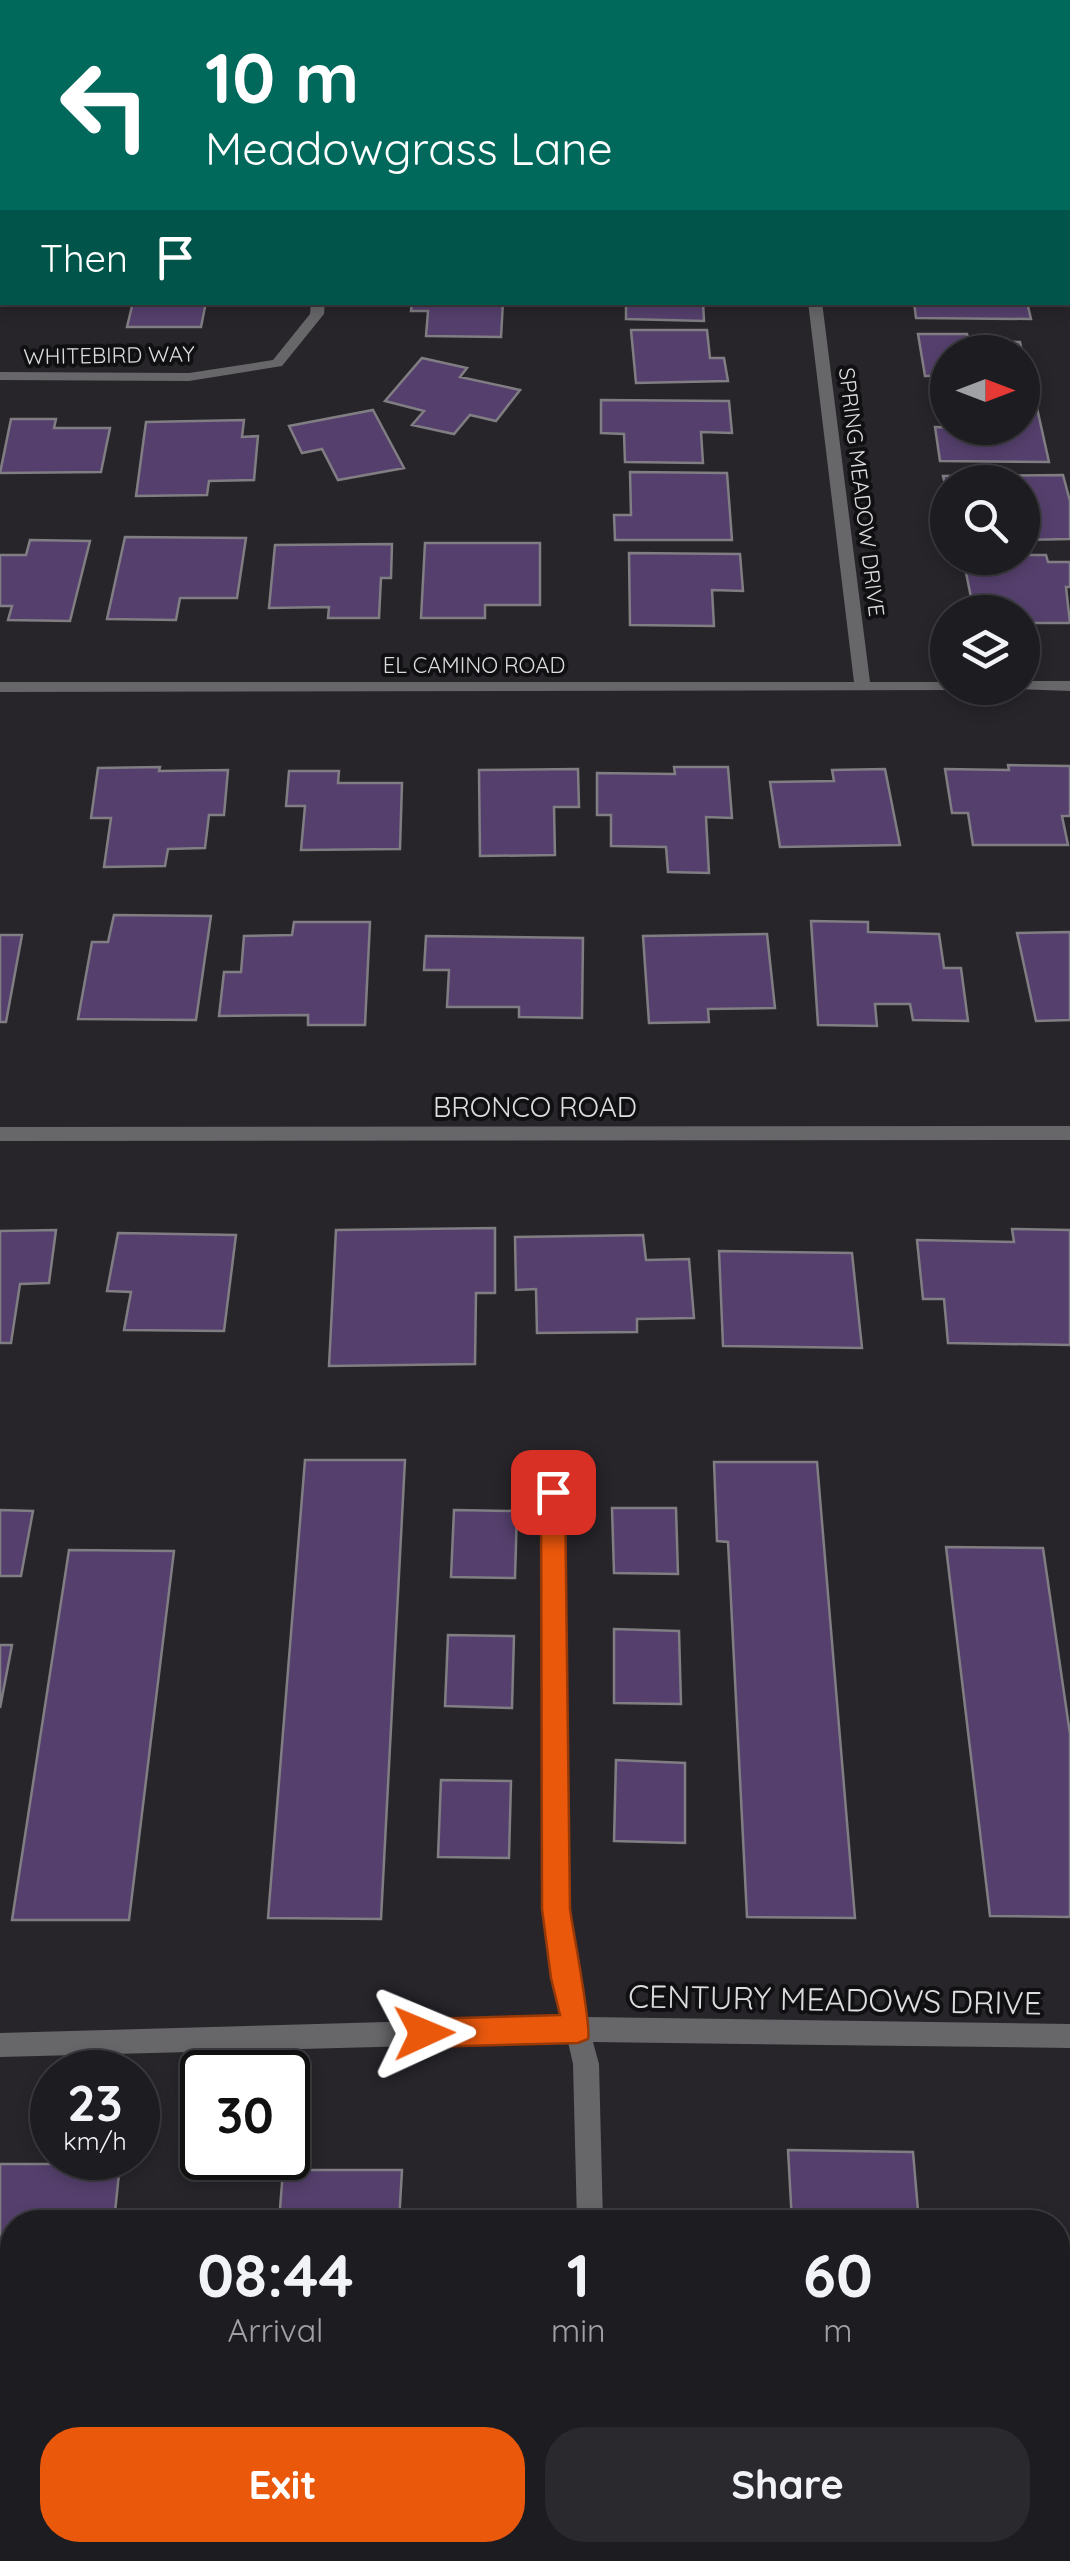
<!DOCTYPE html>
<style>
:root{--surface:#1d1c20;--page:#2a292d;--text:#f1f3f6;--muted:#a0a1a5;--line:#3b3a3e;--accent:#ea580c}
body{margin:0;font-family:Quicksand,sans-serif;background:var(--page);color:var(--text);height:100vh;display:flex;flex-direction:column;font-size:38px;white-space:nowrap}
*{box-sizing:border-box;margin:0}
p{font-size:32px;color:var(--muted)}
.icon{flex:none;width:55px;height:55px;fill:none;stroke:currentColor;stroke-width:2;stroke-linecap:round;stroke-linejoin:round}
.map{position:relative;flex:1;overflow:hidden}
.details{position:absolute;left:0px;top:2210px;width:1070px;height:352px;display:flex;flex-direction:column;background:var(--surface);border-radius:40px 40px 0 0;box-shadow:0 5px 15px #0003,0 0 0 2px var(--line)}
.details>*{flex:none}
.top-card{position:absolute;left:0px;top:0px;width:1070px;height:305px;box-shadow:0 5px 15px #0003,0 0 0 2px var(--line);background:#00695c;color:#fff;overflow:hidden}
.needle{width:65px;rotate:90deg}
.fabs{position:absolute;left:930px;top:335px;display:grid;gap:20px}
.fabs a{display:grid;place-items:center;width:110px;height:110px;border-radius:50%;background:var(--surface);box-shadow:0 5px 15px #0003,0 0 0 2px var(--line);font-size:50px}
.speed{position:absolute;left:30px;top:2050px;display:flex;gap:20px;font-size:50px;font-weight:700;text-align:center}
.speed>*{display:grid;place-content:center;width:130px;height:130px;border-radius:50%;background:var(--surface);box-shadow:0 5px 15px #0003,0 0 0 2px var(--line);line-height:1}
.speed small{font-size:25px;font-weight:400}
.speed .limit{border:5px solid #111;border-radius:15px;background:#fff;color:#111}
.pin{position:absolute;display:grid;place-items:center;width:85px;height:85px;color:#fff;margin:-42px;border-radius:20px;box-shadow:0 5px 15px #0006}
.me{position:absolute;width:110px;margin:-55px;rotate:89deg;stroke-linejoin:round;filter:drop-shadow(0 0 8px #0008)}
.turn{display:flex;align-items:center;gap:35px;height:210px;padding:0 40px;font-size:45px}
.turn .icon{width:130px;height:130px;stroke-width:2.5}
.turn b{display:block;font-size:70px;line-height:85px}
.then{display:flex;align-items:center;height:95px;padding:0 40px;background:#0003;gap:20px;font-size:38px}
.eta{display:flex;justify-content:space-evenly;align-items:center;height:170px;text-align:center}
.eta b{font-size:60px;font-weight:700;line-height:70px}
.primary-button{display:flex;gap:20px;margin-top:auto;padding:20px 40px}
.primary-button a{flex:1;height:115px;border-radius:40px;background:var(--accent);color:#fff;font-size:40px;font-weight:700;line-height:115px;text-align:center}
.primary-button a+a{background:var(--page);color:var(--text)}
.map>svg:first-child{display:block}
.building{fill:#55406d;stroke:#807d83;stroke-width:2.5}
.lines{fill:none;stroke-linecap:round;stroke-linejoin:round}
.minor{fill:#676669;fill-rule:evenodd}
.route{fill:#ea580c;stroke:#983908;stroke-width:2.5}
.labels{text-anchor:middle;stroke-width:8;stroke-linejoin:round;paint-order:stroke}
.far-street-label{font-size:22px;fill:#dcdbde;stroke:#100f11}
.street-label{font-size:28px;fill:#dcdbde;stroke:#100f11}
.near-street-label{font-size:32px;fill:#dcdbde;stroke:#100f11}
</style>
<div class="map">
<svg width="1070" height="2561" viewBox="0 0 1070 2561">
<rect width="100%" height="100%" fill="#27252a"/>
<!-- building -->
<path class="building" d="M862,0H969L970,2H862Z
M133,302H206L201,327H127Z
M412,302H503L501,337L426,336L428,311H411Z
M626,302H703L704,321L626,319Z
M914,302H1027L1031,319L916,318Z
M631,330H707L710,358H724L728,381L636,383Z
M918,334H967L969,341L1020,342L1028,378L1022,377V352H948V376H925Z
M422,358L467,368L460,377L520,390L496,421L470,415L454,434L412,425L424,411L385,401Z
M1022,398L1035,399L1049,462L940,461L935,427L1022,428Z
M601,400L729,401L732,433L701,432L703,463L625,462L624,434L601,433Z
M373,410L404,468L338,480L322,449L302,453L289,426Z
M11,419H56L54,428H110L101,472L0,473Z
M244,420L242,437L258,436L254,480L209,481L207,495L136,496L146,422Z
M630,472L727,473L732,540H615L614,515H631Z
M1063,475L1070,501V539L1022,540V482H948V495L943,476Z
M125,537L246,538L237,598H180L176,620L107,619Z
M30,540L90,541L70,621L8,620L12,606H0V555H26Z
M425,543H540V605H485V618H421Z
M392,544L391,578H381L379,618H328L329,607L269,608L275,545Z
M629,553L740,554L743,591L712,590L714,626L630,625Z
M1022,555H1046L1048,562H1070V587H1066L1070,623H1022V612H974L963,558Z
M1008,765L1070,766V816H1062L1068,845H973L968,813H952L945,769L1009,770Z
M160,767L159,771L228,770L224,815H209L205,848L168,849L165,866L104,867L111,818H91L98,768Z
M674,767H728L732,818L706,817L709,873L668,872L666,847L611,846V815H597V773L675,774Z
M578,769L579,807H554L555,855L480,856L479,770Z
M885,769L900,845L780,847L770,782L834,781L832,770Z
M289,771H339L338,783H402L400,849L301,850L305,806H286Z
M114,915L211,916L196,1020L78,1019L92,942H108Z
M811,921L868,922V932L939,934L944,968H961L968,1021L913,1020L910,1004H875L877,1026L818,1025Z
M294,922H370L365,1025H308V1015L219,1016L224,972H241L244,936L292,935Z
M1070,932V1020L1036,1021L1017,933Z
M767,934L775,1008L708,1009L709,1022L649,1023L643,936Z
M0,935H22L6,1022H0Z
M426,936L583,938L582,1018L519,1017V1007H447L449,970H424Z
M495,1228V1293H476L475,1364L329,1366L336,1230Z
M1012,1229L1070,1230V1345L948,1343L944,1299H923L917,1240L1014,1242Z
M56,1230L49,1283L20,1284L11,1343H0V1231Z
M118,1233L236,1235L224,1331L124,1330L131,1292L107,1291Z
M643,1235L646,1260L689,1259L694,1318L637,1319V1332L537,1333L536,1289L516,1290L515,1237Z
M719,1251L852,1253L862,1348L723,1346Z
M305,1460H405L381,1919L268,1918Z
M714,1462H817L855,1918L747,1917L728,1542L717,1541Z
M612,1508H676L678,1574L614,1573Z
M0,1510L33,1511L21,1576H0Z
M454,1510L517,1511L515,1578L451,1577Z
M946,1547L1043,1548L1070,1734V1917L990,1916Z
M69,1550L174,1551L129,1920H12Z
M614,1629L679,1631L681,1704L614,1703Z
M448,1635L514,1636L512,1708L445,1706Z
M0,1645H12L0,1708Z
M616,1760L685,1763V1843L614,1841Z
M441,1780L511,1781L509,1858L438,1857Z
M788,2150L913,2152L919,2222H792Z
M0,2164H120L114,2222H12V2550H78L77,2561H0Z
M283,2170H402L399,2222H279Z
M257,2550H387V2561H256Z
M809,2550H934L935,2561H809Z"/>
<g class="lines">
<!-- minor -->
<path class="minor" d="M356,0H368V2H357Z
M771,0H783L784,2H773Z
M311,302H325L324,314L282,366L189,381L0,380V372L189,373L273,360L310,314Z
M808,302H822L870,682H948V688H956L954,690L0,692V682H854Z
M1022,681H1070V691L1016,689L1022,688Z
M1070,1126V1140L0,1141V1127Z
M553,1483L561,1486L564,1492L568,1909L577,1978L587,2017L1070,2024V2048L593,2042L599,2064L603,2222H577L573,2064L568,2042L0,2057V2033L562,2017L553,1978L544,1909L542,1492L545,1486Z
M578,2550H606L607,2561H579Z"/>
</g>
<!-- route -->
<path class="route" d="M553,1482L561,1485L565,1492L570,1909C573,1931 592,2028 588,2039L578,2043L424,2047L413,2043L409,2033L413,2023L424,2019L560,2015L551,1978L542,1909L541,1492L544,1485Z"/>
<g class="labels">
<!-- far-street labels -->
<g class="far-street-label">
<text transform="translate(109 355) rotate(-1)" y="8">WHITEBIRD WAY</text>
<text transform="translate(862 492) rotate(83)" y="8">SPRING MEADOW DRIVE</text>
<text x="474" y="673">EL CAMINO ROAD</text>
</g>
<!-- street labels -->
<g class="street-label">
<text x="535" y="1117">BRONCO ROAD</text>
</g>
<!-- near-street labels -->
<g class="near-street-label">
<text transform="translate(835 2000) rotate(1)" y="11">CENTURY MEADOWS DRIVE</text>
</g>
</g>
</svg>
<div class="fabs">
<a><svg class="needle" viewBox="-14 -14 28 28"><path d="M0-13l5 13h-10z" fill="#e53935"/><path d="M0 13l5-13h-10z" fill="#a0a1a5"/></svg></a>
<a><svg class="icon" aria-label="search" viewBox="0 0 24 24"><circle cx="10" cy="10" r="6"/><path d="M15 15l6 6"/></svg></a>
<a><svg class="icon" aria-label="layers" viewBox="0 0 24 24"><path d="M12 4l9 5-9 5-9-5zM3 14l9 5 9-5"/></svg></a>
</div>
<div class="speed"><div>23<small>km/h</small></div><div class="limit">30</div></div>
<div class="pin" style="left:553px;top:1492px;background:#d93025"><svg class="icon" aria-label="arrive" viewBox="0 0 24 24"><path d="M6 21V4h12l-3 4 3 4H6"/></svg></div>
<svg class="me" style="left:424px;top:2033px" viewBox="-20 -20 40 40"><path d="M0-17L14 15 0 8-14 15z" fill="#ea580c" stroke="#fff" stroke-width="4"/></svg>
<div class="top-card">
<div class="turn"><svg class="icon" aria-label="left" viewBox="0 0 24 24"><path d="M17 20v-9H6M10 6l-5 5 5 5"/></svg><div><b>10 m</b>Meadowgrass Lane</div></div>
<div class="then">Then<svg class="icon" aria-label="arrive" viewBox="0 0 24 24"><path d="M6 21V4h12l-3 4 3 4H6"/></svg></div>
</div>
<section class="details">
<div class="eta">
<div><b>08:44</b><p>Arrival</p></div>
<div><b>1</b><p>min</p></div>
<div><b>60</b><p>m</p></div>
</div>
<div class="primary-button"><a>Exit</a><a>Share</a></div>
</section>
</div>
